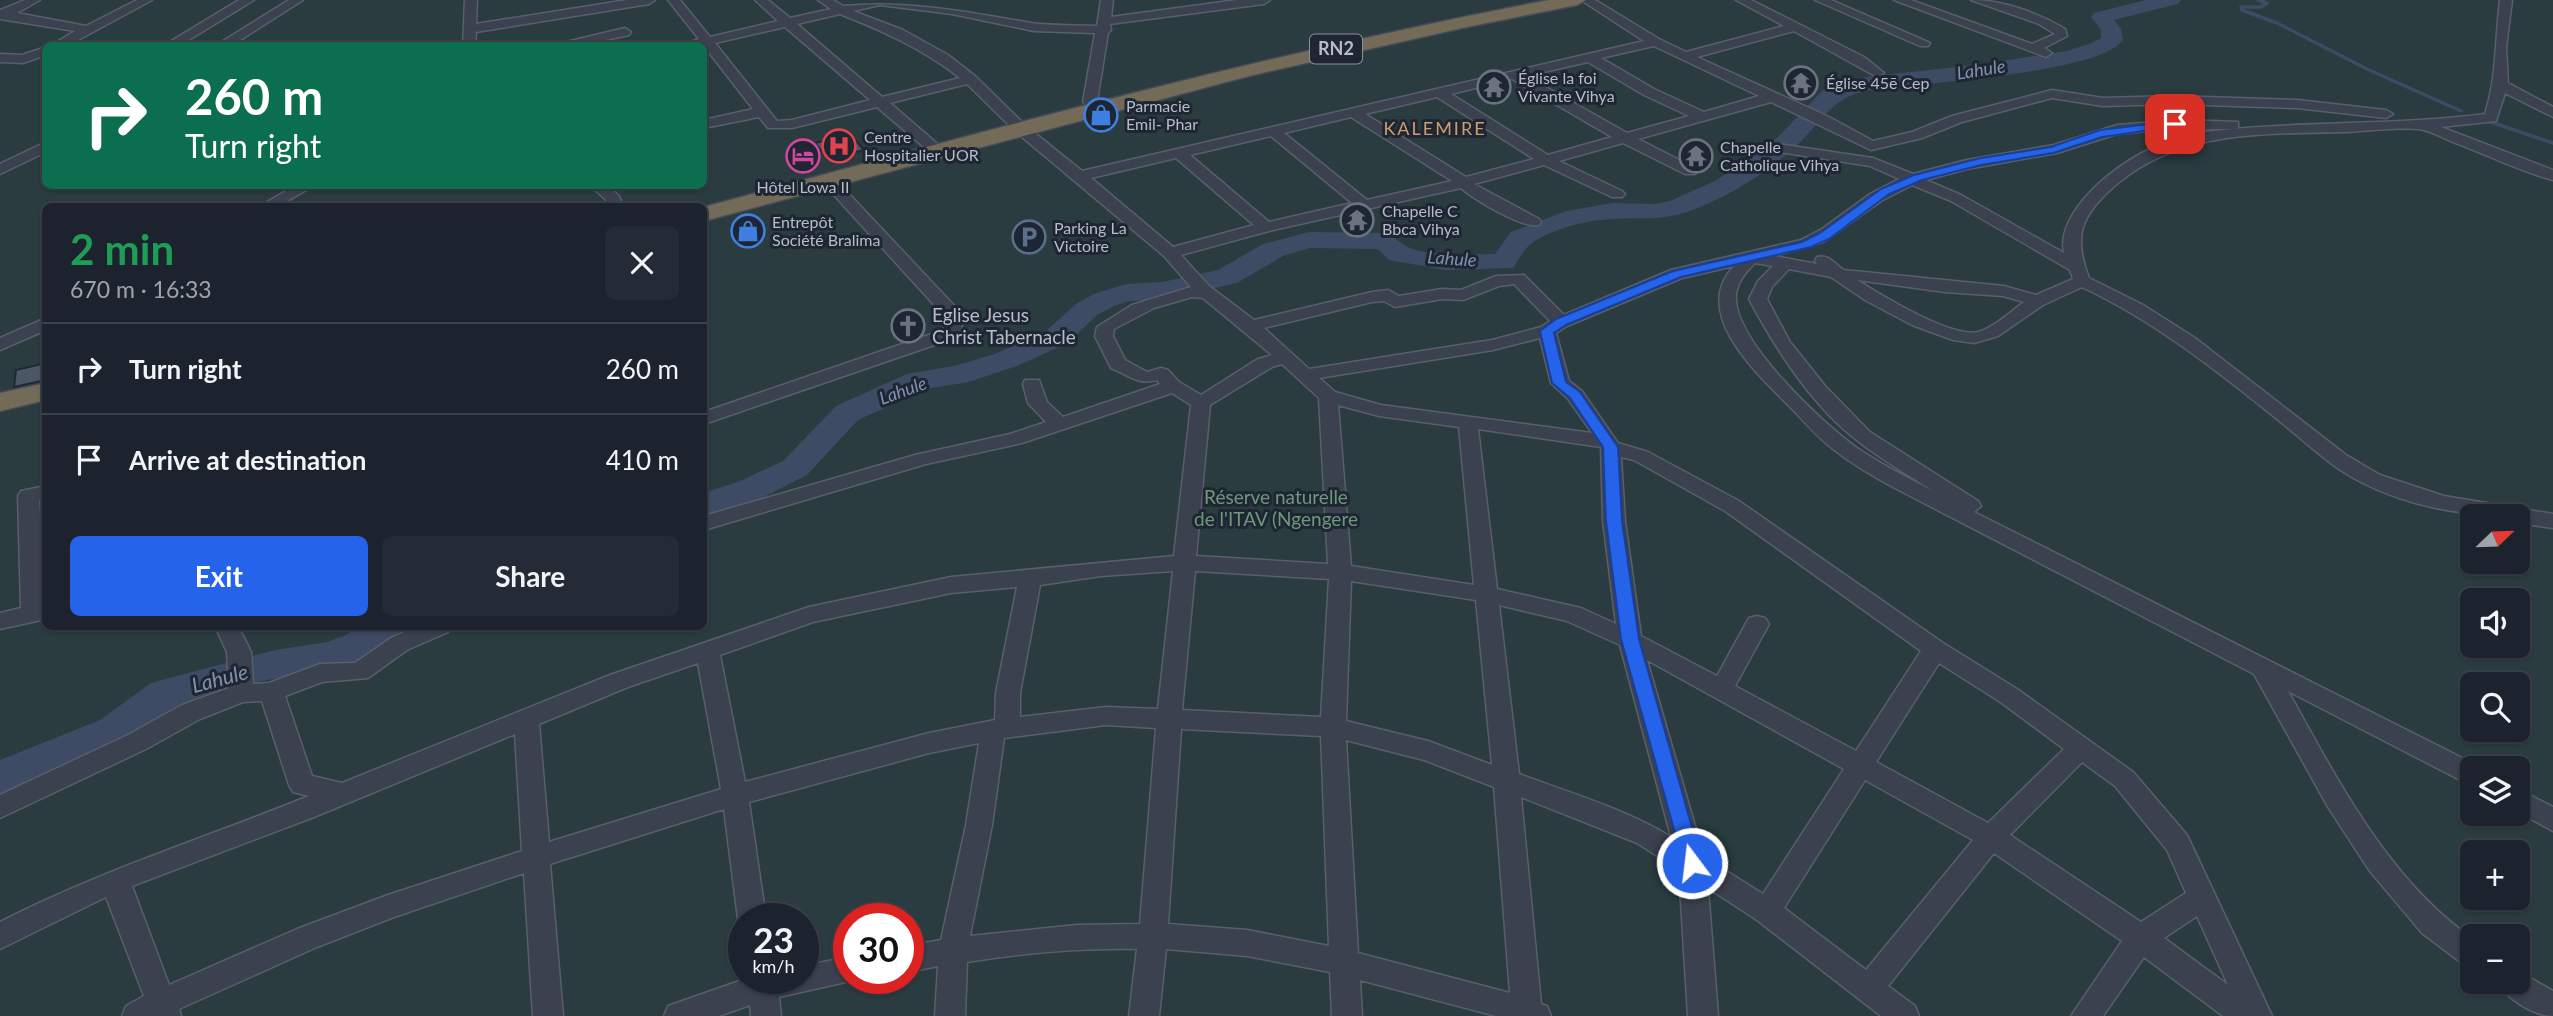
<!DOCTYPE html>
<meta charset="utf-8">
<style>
:root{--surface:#1d232e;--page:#252b36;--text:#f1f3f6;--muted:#a0a4aa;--line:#3b404a;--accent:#2563eb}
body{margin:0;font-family:Lato,sans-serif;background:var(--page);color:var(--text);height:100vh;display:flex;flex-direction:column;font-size:26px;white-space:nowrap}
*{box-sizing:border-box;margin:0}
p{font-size:23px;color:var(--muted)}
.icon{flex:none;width:38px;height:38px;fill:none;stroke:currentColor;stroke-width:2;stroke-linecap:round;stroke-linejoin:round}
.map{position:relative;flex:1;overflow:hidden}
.side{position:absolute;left:42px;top:203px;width:665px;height:427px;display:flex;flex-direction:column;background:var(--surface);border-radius:10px;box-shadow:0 2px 5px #0004,0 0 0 2px var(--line)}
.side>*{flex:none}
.hud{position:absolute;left:42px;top:42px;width:665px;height:147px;border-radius:10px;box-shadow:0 2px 5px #0004,0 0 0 2px var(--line);background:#0b6e4f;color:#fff;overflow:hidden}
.needle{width:46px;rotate:67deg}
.fabs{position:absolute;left:2460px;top:504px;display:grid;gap:14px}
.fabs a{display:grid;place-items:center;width:70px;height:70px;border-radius:10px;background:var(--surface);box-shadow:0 2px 5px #0004,0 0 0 2px var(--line);font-size:35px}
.speed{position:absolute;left:728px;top:903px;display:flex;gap:14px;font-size:35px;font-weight:700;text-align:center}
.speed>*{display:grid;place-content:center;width:91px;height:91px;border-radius:50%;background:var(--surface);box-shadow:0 2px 5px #0004,0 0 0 2px var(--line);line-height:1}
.speed small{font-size:18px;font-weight:400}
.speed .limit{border:10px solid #d22;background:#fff;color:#111}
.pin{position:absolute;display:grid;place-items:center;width:60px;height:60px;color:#fff;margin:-30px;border-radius:14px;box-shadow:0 4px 10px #0006}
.me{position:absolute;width:77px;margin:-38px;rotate:345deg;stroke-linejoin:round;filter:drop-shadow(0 0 5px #0008)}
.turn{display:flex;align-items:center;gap:24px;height:147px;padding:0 28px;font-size:32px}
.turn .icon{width:91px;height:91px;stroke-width:2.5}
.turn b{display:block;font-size:49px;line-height:60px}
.round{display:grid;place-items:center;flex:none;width:74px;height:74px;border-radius:10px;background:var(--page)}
.headline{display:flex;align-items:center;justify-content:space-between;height:119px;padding:0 28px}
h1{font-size:42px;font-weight:700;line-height:52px;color:#1e9e55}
.action{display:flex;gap:14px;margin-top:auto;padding:14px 28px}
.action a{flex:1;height:80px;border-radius:10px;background:var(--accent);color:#fff;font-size:28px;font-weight:700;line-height:80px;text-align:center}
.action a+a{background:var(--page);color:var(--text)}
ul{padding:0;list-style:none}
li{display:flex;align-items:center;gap:21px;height:91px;padding:0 28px;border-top:2px solid var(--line)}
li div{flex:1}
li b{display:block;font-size:26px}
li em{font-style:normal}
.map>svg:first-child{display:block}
.green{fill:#2a3c3f;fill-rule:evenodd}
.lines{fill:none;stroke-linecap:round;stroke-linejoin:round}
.stream{stroke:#3e4b65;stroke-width:3.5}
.river{fill:#3e4b65;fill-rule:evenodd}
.building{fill:#4d5666;stroke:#212835;stroke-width:2}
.minor-casing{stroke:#585f6b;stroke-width:3}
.highway-casing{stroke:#454c58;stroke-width:3}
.minor{fill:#3b414e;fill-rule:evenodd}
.highway{fill:#736a58;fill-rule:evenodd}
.route{fill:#2563eb;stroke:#184099;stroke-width:2}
.labels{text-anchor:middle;stroke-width:6;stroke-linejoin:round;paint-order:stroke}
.far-poi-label{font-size:16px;fill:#b7bcc8;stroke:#1f2633;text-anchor:start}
.shield{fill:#1f2633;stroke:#898f9b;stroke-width:2}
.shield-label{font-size:18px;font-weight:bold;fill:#b7bcc8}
.far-water-label{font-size:18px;font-style:italic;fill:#8191ad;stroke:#1f2633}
.far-neighbourhood-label{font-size:18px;letter-spacing:2px;fill:#cd9d6d;stroke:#1f2633}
.poi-label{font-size:19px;fill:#b7bcc8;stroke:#1f2633;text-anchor:start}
.park-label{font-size:19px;fill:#70977b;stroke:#1f2633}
.water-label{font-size:21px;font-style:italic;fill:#8191ad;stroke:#1f2633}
</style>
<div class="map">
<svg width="2553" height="1016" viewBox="0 0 2553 1016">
<rect width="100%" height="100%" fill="#272f3d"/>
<!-- green -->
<path class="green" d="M0,0H2553V1016H0ZM46,46H704V186H46ZM46,206H704V626H46ZM2473,516H2518V562H2473ZM2473,600H2518V646H2473ZM2473,684H2518V730H2473ZM2473,768H2518V814H2473ZM2473,852H2518V898H2473ZM744,919H803V978H744ZM849,919H908V978H849ZM2473,936H2518V982H2473Z"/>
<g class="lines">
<!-- stream -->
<path class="stream" d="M2258,0L2267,3L2261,7H2241L2242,10L2277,23L2367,69L2461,111
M2482,119L2553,143"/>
<!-- river -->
<path class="river" d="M2146,0H2181L2178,4L2114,20L2121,29L2123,40C2099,74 1916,83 1870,90C1830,97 1823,122 1796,146C1766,174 1725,199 1687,212C1662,221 1639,217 1614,219C1588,220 1554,228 1532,243C1525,248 1518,260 1513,268L1446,270L1389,260L1378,249L1310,248L1283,256L1237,283L1162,300L1129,301L1114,306L1097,315L1068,343L1017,366L969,382L926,389L858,420L807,475L764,497L704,516V493L740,481L783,461L836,406L907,374L954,366L995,354L1046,331L1077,303L1094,294L1126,284L1162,282L1218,270L1263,244L1309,232L1385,233C1396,236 1398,243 1408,247C1427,257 1473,254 1495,254L1511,232L1566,211L1613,203L1655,204L1670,201L1717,180L1778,137L1825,88L1866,77L1983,64L2067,51L2092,43L2101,38V30L2091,17L2094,13Z
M357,626H403C378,668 322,671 279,678C253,682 204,693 181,704C162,713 147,732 129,743C90,765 43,781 0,795V760L100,720L151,683L275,650L327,642L346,635Z"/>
</g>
<!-- building -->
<path class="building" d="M850,134L864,150L828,159L815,143Z
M46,363V380L14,387L16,370Z"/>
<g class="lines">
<defs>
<path id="minor" d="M25,0H40L17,13L86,26L137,0H152L67,46H50L75,31L0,19V10Z
M239,0H254L179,46H163Z
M289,0H303L231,46H215Z
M465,0H477L476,24L627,0H655L649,4L476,32L475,46H463Z
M668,0H680L710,37L778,21L755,0H768L790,18L831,9L818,0H833L843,6C907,0 968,12 1031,23C1053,26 1075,25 1097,26L1101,0H1113L1111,17L1237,0H1270L1264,4L1110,24L1111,30L1108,33L1097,101L1104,109L1097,113L1092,112L1083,102L1095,33L1034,31L952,14L880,5L853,11L903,30L948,55L975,76L1026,126L1082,171L1644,41L1581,0H1595L1659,39L1686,52L1784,26L1736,0H1751L1864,57L1884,73L1877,77L1794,31L1697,57L1829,117L1873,141L1912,132L1952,116L2052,90L2103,98L2174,96L2297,100L2386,110L2393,114L2386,118L2297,108L2174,104L2103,106L2052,98L1962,122L1922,138L1871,150L1771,102L1638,139L1695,168L1697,171L1695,174H1685L1623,143L1559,161L1622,191L1625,194L1622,197H1612L1544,165L1474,184L1539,219L1541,222L1539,225C1523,229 1473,199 1461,188L1269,231L1181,255L1209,286L1254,320L1372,292L1388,290L1399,296L1442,289L1461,290L1496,276L1524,275L1564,315L1671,270L1801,240L1822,229L1870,194L1899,179L1870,166L1773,151L1771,148L1773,145L1778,144L1873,158L1913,174L1967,160L2054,145L2117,125L2183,120L2238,122V128L2233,129H2167L2117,134L2057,153L1967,169L1926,180L1961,195L2064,253C2060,233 2071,215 2083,200C2103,176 2132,156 2161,144C2196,130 2239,128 2277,126C2346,122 2416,123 2485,114C2497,77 2495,39 2500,0H2512L2506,48L2508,83L2553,107V117L2505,93L2496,121L2441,127L2553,170V180C2519,171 2486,154 2453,142C2443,138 2429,130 2419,129C2395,127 2368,131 2344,132C2259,134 2173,130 2108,192C2078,220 2075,241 2089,278L2143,305L2195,338L2346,455L2380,475L2444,496L2553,514V528L2518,523V516C2466,516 2410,507 2363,483C2330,467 2305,441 2277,419C2216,370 2154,321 2082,287L2043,305L1998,336L1974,343L1953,340L1912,325L1865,300L1831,277L1789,269L1772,287L1767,299L1790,342L1826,387L1870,432L1978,501L1981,506L1974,512L2482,768H2473V785L2464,782L2288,691C2337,779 2388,880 2473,939V968L2463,964L2422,933L2369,870L2328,807L2254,674L1891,486C1871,475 1851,463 1833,449C1817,437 1805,422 1791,408C1759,375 1689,314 1734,266L1682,278L1567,326L1556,333L1569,381L1582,391L1618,443L1648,452L1739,501L1943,643L2017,689L2133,772L2187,835L2272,1016H2223L2144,957L2103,1016H2071L2122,941L1994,853L1888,986L1915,1006L1919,1016H1881L1757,920L1708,888L1718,1016H1688L1679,870L1637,843L1521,797L1541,1004L1547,1006L1551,1016H1496L1360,980L1362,1016H1332L1330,972L1247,956L1166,949L1159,1016H1129L1137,949C1080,948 1023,953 967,962L965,1016H935L938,966L908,972V946L941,940L966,825L979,743L929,753L749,802L766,919H744V928L738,919L724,809L550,864L563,1016H533L524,873L394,917L317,947L179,1009L181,1016H122L126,1006L144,996L106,897L0,949V922C100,871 205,838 309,796L293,792L289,785L262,701L243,702L200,719L146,749L0,818V795L128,735L182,705L229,688L227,652L215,626H238L251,652L253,684L269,683L320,664L355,663L391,638L417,626H451L448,632L407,650L368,678L322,682L285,696L312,776L342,783L610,675L809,607L951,577L1174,556L1191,405L1172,393L1022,443L926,464L704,530V516L915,455L1010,434L1046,422L1028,403L1023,384L1025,380H1039L1047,402L1063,417L1160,384L1157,380C1136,385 1131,376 1111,368L1095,336L1097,327L1132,305L1191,287L1164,256L1016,132L967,84L890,103L942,148L944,151L937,155L932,154L877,107L792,128H768L759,117L704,128V120L753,109L704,46H680L699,39ZM840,14C883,31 923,49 960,78L882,97L797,24ZM785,27L870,100L792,120L777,121L715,43ZM1654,46L1759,96L1704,112L1654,89L1601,58ZM1588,62L1644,95L1689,116L1627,133L1526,76ZM1512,79L1612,137L1548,155L1451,94ZM1437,97L1534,159L1466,177L1365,114ZM1351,117L1452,181L1367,200L1284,133ZM1271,136L1352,203L1269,222L1190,155ZM1176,158L1254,225L1173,247L1091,178ZM1912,185L1951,201L2070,270L2073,279L2036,295L2004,286L1844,270C1834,264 1830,254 1817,257L1815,261L1817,264L1774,256L1823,242L1881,201ZM1755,263L1773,266L1758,281L1749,299C1775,348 1813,407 1858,441C1882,460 1909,475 1935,492C1910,479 1884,466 1860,450C1825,426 1731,339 1736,294C1738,281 1746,272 1755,263ZM1857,280L1945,292L2003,296L2024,302C2010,312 1995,327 1978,332C1951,338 1881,295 1857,280ZM1514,284L1550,321L1541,327L1492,340L1309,369L1264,328L1372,302L1384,301L1395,307L1442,299L1463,300L1499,286ZM1192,297L1203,298L1272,355L1258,359L1201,395L1179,382L1168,370L1161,368L1147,372L1125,360L1113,336L1114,329L1154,308ZM1540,338L1551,383L1568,399L1592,433L1381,405L1335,392L1319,378L1493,350ZM1282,364L1319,398L1328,564L1196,556L1210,405L1272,367ZM1338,405L1379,416L1459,427L1474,585L1351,566ZM1478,429L1601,447L1603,521L1616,624L1581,608L1497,589ZM1621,457L1634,460L1725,511L1921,651L1856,751L1735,686L1769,624L1765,618L1757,616L1749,618L1717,676L1641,636L1625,521ZM1173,571L1158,709L1106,707L1020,717V693L1040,585L1101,576ZM1195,571L1329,579L1321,717L1182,710ZM1351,581L1476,600L1492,765L1428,741L1346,721ZM1017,587L996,693L995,720L929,733L745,782L720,655L813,622L951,593ZM1499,605L1567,621L1620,645L1671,837C1625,809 1570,793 1519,774ZM1647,660L1844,769L1763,894L1704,857ZM698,663L721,789L549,842L539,724L628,687ZM1939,663L1999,701L2064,749L1988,823L1876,762ZM1106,725L1156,728L1140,924L1077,925L970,936L992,825L1004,738ZM1181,729L1321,736L1329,946L1247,930L1168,924ZM515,734L522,851L388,895L297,929L169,985L132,886L314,817ZM1346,740L1424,760L1494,787L1510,993L1358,953ZM2082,762L2115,786L2167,850L2186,893L2141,922L2010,835ZM1865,780L1973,840L1866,970L1784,908ZM2197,916L2228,985L2164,938Z
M1815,0H1831L1930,43L1928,46H1920Z
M1894,0H1911L2032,44L2055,34L2039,24L1971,0C2003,0 2038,13 2065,29L2067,36L2044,48L2052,53L2046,57Z
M625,28L631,32L629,35L577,46H549Z
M46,47V55L23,63L0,62V54L22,55Z
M46,142V152L0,174V164Z
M828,175L833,177L962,314L965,318L959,333L949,340L704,424V412L937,332L945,327L947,319L823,183L820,180Z
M295,186H313L279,206H260Z
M591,186H608L619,196L623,206H608L606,200Z
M46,318V330L0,350V338Z
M46,486V499L39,500L46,619L0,629V613L21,608L18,496L21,491Z
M2518,789L2553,807V831L2518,812Z
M849,957V978L859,979L779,997L781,1016H751L750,1005L719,1016H664L668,1006L748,978H803V966Z
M2518,971L2553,991V1016C2535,1016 2506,999 2498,982H2518Z"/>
<path id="highway" d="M1549,0H1586L1577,5L1467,27L1249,76L704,221V207C984,131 1264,54 1549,0Z
M46,383V400L0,411V393Z"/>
</defs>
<!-- minor casing -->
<use href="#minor" class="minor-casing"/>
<!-- highway casing -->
<use href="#highway" class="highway-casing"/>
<!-- minor -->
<use href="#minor" class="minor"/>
<!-- highway -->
<use href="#highway" class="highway"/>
</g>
<!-- route -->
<path class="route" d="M2175,121L2180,124L2179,126L2102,137L2053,153L1981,165L1922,180L1889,194L1829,239L1811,247L1681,277L1566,325L1554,333L1566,382L1580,392L1618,447L1622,521L1639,639L1702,863L1699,869L1692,872L1685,869L1621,639L1606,521L1603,447L1570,398L1552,383L1540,331L1556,319L1673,271L1802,242L1820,233L1881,189L1914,175L1981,158L2051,147L2100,130Z"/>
<!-- icons -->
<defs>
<symbol id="temple-ring" viewBox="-11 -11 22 22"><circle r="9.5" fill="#1f2633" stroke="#6b7280" stroke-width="1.5"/><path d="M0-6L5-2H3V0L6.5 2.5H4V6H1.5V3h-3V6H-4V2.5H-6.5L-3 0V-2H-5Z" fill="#6b7280"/></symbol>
<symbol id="shop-ring" viewBox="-11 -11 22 22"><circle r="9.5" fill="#1f2633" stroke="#3f7fe0" stroke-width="1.5"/><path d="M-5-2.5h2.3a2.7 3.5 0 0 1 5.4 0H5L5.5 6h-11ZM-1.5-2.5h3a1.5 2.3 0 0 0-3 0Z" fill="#3f7fe0"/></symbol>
<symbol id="hospital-ring" viewBox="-11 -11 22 22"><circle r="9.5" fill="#1f2633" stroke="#e0444e" stroke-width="1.5"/><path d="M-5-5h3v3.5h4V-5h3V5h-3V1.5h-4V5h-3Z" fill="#e0444e"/></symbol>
<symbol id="hotel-ring" viewBox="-11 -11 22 22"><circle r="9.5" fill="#1f2633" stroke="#d1479c" stroke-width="1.5"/><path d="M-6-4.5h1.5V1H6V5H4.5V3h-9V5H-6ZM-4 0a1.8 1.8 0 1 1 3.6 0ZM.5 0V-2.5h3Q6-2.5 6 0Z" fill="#d1479c"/></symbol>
<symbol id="parking-ring" viewBox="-11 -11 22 22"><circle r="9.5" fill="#1f2633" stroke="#5c6f8a" stroke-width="1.5"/><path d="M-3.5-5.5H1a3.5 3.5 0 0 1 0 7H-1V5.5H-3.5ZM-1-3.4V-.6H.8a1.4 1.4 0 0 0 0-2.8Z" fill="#5c6f8a"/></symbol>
<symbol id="church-ring" viewBox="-11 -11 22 22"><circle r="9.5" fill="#1f2633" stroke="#6b7280" stroke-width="1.5"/><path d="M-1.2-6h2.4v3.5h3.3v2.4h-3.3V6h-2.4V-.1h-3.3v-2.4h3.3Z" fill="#6b7280"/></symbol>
</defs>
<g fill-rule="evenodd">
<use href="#temple-ring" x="1782" y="64" width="38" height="38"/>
<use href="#temple-ring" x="1475" y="68" width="38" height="38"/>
<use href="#shop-ring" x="1082" y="96" width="38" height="38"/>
<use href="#hospital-ring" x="820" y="127" width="38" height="38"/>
<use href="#hotel-ring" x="784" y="137" width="38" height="38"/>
<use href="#temple-ring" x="1677" y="137" width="38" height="38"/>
<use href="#temple-ring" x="1338" y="201" width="38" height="38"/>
<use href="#shop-ring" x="729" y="212" width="38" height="38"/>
<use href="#parking-ring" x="1010" y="218" width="38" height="38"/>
<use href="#church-ring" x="889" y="307" width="38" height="38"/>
</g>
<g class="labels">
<!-- far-poi labels -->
<g class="far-poi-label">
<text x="1518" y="84">Église la foi<tspan x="1518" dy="18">Vivante Vihya</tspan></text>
<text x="1826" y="89">Église 45ē Cep</text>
<text x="1126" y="112">Parmacie<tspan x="1126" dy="18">Emil- Phar</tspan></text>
<text x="864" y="143">Centre<tspan x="864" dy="18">Hospitalier UOR</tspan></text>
<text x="1720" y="153">Chapelle<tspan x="1720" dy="18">Catholique Vihya</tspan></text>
<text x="803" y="193" text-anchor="middle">Hôtel Lowa II</text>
<text x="1382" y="217">Chapelle C<tspan x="1382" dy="18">Bbca Vihya</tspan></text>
<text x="772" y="228">Entrepôt<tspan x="772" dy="18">Société Bralima</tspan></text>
<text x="1054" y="234">Parking La<tspan x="1054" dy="18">Victoire</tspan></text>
</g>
<!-- shield labels -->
<rect class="shield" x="1310" y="34.5" width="52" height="29" rx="5"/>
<g class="shield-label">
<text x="1336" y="55">RN2</text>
</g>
<!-- far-water labels -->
<g class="far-water-label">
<text transform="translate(1981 70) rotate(-9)" y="6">Lahule</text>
<text transform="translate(1452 259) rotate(4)" y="6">Lahule</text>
<text transform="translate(903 391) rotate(-20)" y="6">Lahule</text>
</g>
<!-- far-neighbourhood labels -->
<g class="far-neighbourhood-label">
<text x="1435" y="135">KALEMIRE</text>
</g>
<!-- poi labels -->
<g class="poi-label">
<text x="932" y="322">Eglise Jesus<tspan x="932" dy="22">Christ Tabernacle</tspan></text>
</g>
<!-- park labels -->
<g class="park-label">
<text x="1276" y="504">Réserve naturelle<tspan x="1276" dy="22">de l'ITAV (Ngengere</tspan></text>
</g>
<!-- water labels -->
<g class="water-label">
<text transform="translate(220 679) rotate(-15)" y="7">Lahule</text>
</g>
</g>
</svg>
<div class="fabs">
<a><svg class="needle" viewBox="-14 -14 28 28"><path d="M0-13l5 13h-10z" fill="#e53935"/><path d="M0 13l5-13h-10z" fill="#a0a4aa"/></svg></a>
<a><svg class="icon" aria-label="sound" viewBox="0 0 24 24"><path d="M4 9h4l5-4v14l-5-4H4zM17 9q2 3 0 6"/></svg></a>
<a><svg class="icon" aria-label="search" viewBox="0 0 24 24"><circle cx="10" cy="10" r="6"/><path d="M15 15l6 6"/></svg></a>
<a><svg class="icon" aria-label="layers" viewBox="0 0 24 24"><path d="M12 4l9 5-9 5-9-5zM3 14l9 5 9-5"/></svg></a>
<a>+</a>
<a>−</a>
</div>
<div class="speed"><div>23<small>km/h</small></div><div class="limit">30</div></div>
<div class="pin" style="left:2175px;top:124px;background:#d93025"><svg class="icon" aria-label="arrive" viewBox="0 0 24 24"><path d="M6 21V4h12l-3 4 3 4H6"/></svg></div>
<svg class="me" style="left:1692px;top:863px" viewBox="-20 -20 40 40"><circle r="17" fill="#2563eb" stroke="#fff" stroke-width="3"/><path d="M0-11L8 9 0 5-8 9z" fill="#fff"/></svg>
<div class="hud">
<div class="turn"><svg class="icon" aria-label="right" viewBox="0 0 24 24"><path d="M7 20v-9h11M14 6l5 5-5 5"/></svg><div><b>260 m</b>Turn right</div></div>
</div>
<section class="side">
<div class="headline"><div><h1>2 min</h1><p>670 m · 16:33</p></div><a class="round"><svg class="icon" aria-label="close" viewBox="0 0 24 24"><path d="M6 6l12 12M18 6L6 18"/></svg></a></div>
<ul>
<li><svg class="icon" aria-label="right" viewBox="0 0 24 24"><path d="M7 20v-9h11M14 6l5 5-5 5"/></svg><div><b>Turn right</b></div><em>260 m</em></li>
<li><svg class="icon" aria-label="arrive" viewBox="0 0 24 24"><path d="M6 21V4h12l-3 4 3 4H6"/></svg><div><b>Arrive at destination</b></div><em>410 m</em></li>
</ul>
<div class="action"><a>Exit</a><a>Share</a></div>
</section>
</div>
